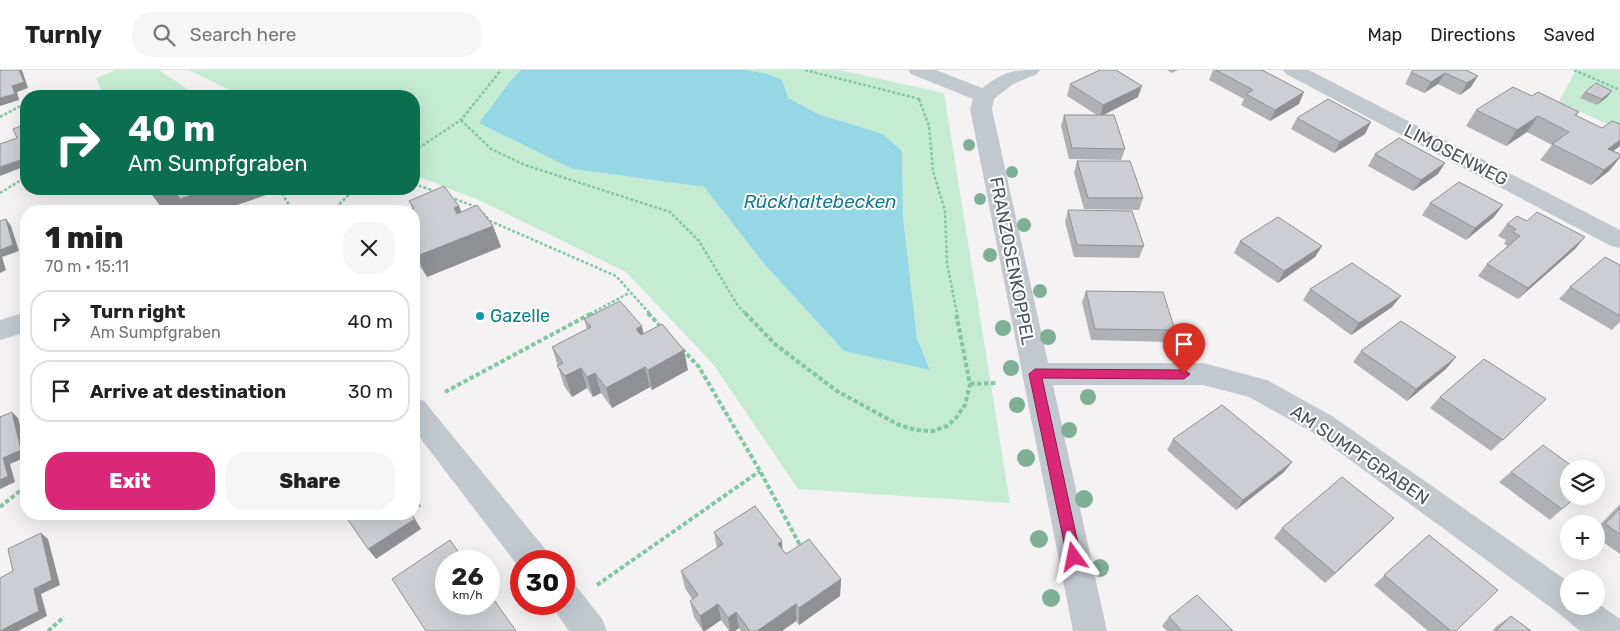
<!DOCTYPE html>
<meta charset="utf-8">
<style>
:root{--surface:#fff;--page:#f6f6f6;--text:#222;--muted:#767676;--line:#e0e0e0;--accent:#db2777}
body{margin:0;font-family:Rubik,sans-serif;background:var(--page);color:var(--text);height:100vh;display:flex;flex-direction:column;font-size:19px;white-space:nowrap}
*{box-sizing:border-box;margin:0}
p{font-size:16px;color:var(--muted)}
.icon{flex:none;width:28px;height:28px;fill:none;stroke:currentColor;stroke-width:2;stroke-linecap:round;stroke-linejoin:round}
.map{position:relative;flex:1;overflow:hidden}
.side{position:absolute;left:20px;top:135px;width:400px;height:315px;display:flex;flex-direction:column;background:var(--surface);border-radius:20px;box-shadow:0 5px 20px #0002}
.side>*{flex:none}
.hud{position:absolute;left:20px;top:20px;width:400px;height:105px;border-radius:20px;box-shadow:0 5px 20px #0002;background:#0b6e4f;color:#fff;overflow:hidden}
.buttons{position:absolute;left:1560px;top:390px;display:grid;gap:10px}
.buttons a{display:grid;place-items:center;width:45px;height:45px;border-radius:50%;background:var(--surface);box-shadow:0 5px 20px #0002;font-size:25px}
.speed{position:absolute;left:435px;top:480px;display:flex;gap:10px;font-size:25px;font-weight:700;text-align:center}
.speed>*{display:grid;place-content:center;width:65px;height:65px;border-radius:50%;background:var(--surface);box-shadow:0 5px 20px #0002;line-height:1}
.speed small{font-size:12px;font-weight:400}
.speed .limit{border:8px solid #d22;background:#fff;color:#111}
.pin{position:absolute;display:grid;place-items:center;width:42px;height:42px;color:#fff;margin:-51px -21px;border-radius:50% 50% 50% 0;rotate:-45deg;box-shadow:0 0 5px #0007}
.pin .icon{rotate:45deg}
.me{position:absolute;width:55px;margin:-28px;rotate:348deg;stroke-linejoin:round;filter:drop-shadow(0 0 4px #0008)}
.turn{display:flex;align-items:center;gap:18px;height:105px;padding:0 25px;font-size:22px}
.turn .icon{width:65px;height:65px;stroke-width:2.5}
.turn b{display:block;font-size:35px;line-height:42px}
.round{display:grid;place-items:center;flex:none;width:52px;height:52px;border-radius:20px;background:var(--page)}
.overview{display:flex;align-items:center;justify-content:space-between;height:85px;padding:0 25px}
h1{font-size:30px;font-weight:800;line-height:38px}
.primary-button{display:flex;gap:10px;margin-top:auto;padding:10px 25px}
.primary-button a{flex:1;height:58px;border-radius:20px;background:var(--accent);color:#fff;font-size:20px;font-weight:800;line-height:58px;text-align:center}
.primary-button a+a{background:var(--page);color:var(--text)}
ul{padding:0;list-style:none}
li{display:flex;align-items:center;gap:15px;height:62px;margin:0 10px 8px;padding:0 15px;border:2px solid var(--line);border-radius:20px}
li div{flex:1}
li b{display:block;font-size:19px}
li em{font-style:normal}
header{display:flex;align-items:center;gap:30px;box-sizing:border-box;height:70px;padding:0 25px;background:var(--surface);border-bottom:1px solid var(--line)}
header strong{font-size:24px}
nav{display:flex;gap:28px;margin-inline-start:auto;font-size:18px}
.search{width:350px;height:45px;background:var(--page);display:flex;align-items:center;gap:12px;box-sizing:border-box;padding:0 18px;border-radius:20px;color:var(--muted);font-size:19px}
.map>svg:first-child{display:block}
.green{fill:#c5ecd3}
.water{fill:#96d7e5}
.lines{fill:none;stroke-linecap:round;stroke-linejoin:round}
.path-far1{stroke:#80c8a2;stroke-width:2.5;stroke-dasharray:3 2;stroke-linecap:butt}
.path{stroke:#80c8a2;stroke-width:4;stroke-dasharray:4.5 2.5;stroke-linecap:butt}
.minor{fill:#c1c9cf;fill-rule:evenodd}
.tree{fill:#7fb096}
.wall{fill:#afb1b5}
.shaded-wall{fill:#8f9094}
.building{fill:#ccced3;stroke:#8f9094}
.route{fill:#db2777;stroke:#8e194d}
.culture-dot{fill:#0f9aa8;stroke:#fff;stroke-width:2}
.labels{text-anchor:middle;stroke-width:4;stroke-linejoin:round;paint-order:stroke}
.street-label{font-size:18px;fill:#4b555e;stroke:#fff}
.culture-label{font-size:18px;fill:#0d838f;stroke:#fff;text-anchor:start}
.water-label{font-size:19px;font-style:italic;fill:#187d94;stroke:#fff}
</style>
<header>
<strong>Turnly</strong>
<div class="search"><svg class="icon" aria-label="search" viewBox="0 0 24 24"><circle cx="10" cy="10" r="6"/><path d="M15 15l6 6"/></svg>Search here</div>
<nav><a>Map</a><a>Directions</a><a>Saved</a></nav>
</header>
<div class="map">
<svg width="1620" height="561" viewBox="0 0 1620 561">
<rect width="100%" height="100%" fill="#f4f2f2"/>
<!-- green -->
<path class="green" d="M116,0H159L197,26H101L103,25L96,8Z
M189,0H521L512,9L573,99L704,117L765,195L844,281L930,299L917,268L903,147L902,81L883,64L818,44L787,28L782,10L768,4L746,0H840L944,23L1010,433L798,419L713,294L626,202L481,131L414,105V26H242Z
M1576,0H1620V60L1559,32Z"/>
<!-- water -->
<path class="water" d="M521,0H746L768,4L782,10L788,28L818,44L883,64L902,81L903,147L917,268L930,300L844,281L765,195L704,117L573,99L479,53L512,9Z"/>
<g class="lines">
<!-- path-far1 -->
<path class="path-far1" d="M805,0L920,29
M1574,0L1620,20
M919,29L929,56L933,101L945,141L947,193L957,244
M0,47L26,33
M461,50L491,79L525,95L670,142L699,171L738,236L746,244
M414,81L461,50L501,0
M414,114L437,122
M279,119L293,141
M0,123L26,107
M450,127L479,138
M332,141L355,119
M483,143L490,151L616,206L650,244
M590,244L629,223"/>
<!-- path -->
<path class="path" d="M648,243L661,257
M745,243L776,275L837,321L897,354L915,360L933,361L947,356L957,347L965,335L970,314L956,243
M682,279L699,297L760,401L801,477
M970,314L997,313
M445,322L592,243
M0,437L26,416
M597,515L760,401
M48,561L64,547"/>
<!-- minor -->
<path class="minor" d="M908,0H936L982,18C1006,1 1011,0 1040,0L1037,4L1013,14L994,29L992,39L1048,293H1203L1267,310L1332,346L1569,512V536H1596V532L1620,549V561H1580L1561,545L1312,362L1249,327L1203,315H1053L1107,561H1073L972,49L970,39L973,29L911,4Z
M1283,0H1309L1620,160V178L1611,176L1286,4Z
M26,242V262L0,270V250Z
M414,327L424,331L546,480L550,491H521V500L414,360Z
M564,511L576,516L602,549L607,561H569L550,534H564Z"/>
</g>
<!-- trees -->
<g class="tree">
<circle cx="969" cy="75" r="6"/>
<circle cx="1012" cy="102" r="6"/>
<circle cx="980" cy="129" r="6"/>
<circle cx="1024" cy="155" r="7"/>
<circle cx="990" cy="185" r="7"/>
<circle cx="1040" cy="221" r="7"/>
<circle cx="1003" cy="258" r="8"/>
<circle cx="1048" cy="267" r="8"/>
<circle cx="1011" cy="298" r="8"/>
<circle cx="1088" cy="327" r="8"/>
<circle cx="1017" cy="335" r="8"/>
<circle cx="1069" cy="360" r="8"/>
<circle cx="1026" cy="388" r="9"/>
<circle cx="1084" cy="429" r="9"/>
<circle cx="1039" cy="469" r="9"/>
<circle cx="1100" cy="498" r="9"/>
<circle cx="1051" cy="528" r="9"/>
</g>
<!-- wall -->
<path class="wall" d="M1167,0H1178L1172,3Z
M1213,0H1262L1299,34L1270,51L1241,35L1244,29L1209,10Z
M1466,0L1471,17L1460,25L1438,14L1424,23L1405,14L1411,2Z
M1070,14L1138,27L1103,45L1125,79L1121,90L1069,89L1061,56L1064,45H1097L1067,26Z
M1612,21L1607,27L1597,35L1580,28L1585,22Z
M1532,26L1579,42L1576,46L1613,81L1620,84V88L1609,101L1591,115L1540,90L1552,75L1527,62L1506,76L1466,56L1476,40Z
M1297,48L1365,64L1334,83L1291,59Z
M1375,84L1438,104L1413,121L1368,96Z
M1077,91L1143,128L1139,140L1084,139L1074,103Z
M409,131L459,136L461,142L493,156L501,177L427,207L419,195L414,197V141Z
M1430,133L1494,147L1466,170L1422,145Z
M1068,140L1144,176L1139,188L1074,187L1065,152Z
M1507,154L1575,179L1518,229L1478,206L1487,194L1508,176L1504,174L1506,170L1498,166Z
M1240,171L1322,176L1315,187L1278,213L1234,183Z
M1620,195V252L1612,260L1559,229L1570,217Z
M1310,219L1392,237L1351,265L1303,230Z
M1086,221L1175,260L1170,272L1091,270L1082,232Z
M584,249L643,263L688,300L652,320L650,317L612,338L601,323L593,327L587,318L572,327L564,316L552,277L587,259Z
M1361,281L1446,299L1407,331L1353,292Z
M1440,327L1546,329L1491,381L1430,338Z
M1173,369L1292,392L1284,402L1236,440L1167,380Z
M1511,402L1562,439L1550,450L1499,412Z
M1620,434V484L1596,467V459Z
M1394,448L1325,513L1274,468L1282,458Z
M714,462L783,481L786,484L841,509L840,526L799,555L796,551L782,561H741L739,558L735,561H729L721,550L705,561H703L694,547L690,531L692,529L685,518L681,501L717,479Z
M1429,465L1456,561H1428L1374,515Z
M1511,546L1531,561H1492L1498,555Z
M1169,547L1233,561H1167L1162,556Z"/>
<!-- shaded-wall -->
<path class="shaded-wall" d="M19,0H22L28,18L17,22L19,30L0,36V28L12,16Z
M1445,3L1438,14L1424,23L1431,12Z
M1478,6L1471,17L1460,25L1467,13Z
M1142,16L1138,27L1100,47L1103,35Z
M1612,21L1607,27L1597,35L1602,29Z
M1304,22L1299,34L1270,51L1275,40Z
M1538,46L1527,62L1506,76L1517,60Z
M1371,52L1365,64L1334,83L1340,72Z
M1620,70V76L1595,95L1608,79Z
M1620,87L1609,101L1591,115L1604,100Z
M26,88V96L0,106V97Z
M1445,93L1438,104L1413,121L1421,110Z
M156,119H266L269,124L220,141H188V140L182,141L179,137L167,141H164L149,121Z
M1503,135L1494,147L1466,170L1475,158Z
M459,136L467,157L454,138Z
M6,149L11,156L19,181L2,187L6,200L0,203V180Z
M493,156L501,177L427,207L417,186Z
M1585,167L1575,179L1518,229L1528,218Z
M1322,176L1315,187L1278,213L1284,201Z
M414,184L419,195L414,197Z
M1401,226L1392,237L1351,265L1359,253Z
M642,256L646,276L636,259Z
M684,280L688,300L652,320L648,300Z
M1456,287L1446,299L1407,331L1416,319Z
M645,297L650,317L612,338L606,318Z
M581,298L587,318L572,327L565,306Z
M595,303L601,323L593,327L587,307Z
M12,342L18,348L26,380V387L10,394L15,412L0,419V410L3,388Z
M1292,392L1284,402L1236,440L1243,430Z
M415,425L421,436L414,441V426Z
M1394,448L1384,458L1325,513L1335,503Z
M415,449L421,459L376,489L368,479Z
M41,463L48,469L60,515L41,524L47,546L18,561H1L34,519Z
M782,471L783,488L778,474Z
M841,509L840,526L799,555V538Z
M718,534L721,550L705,561H703L700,546Z
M796,534V551L782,561H757Z
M736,542L739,558L735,561H730L728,548Z"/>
<!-- building -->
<path class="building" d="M0,0H19L24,12L12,16L15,24L0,28Z
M1100,0H1116L1142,16L1103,35L1070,14Z
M1216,0H1262L1304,22L1275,40L1246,24L1253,20Z
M1414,0H1466L1478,6L1467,13L1445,3L1431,12L1411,2Z
M1596,13L1612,21L1602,29L1585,22Z
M1513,17L1532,26L1538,22L1579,42L1575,45L1602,58L1612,51L1620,54V70L1608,79L1620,84V87L1604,100L1552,74L1569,62L1538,46L1517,60L1476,40Z
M1328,29L1371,52L1340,72L1297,48Z
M1064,45H1114L1125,79L1072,78Z
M26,54V88L0,97V74L17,68L13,59Z
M1399,68L1445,93L1421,110L1375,84Z
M1077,91H1130L1143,128H1088Z
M1459,112L1503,135L1475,158L1430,133Z
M444,116L459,136L454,138L457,144L477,135L493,156L417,186L414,181V141H406L414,138L409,131Z
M148,119H156L149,121Z
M166,119H210L180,129L174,119L168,121Z
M1068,140L1132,141L1144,176L1077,175Z
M1537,142L1585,167L1528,218L1487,194L1520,166L1513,162L1516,159L1507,154L1517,146L1527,151Z
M1278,147L1322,176L1284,201L1240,171Z
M6,149L13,175L0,180V151Z
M1605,187L1620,195V246L1570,217Z
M1352,193L1401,226L1359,253L1310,219Z
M1086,221L1163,222L1175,260L1095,259Z
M620,231L642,256L636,259L641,265L662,254L684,280L648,300L645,297L606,318L595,303L587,307L581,298L565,306L557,296L563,293L552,277L591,257L584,249Z
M1401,251L1456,287L1416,319L1361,281Z
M1484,289L1546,329L1503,370L1440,327Z
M1222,335L1292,392L1243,430L1173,369Z
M12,342L21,380L3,388L8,406L0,410V347Z
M1543,375L1576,399H1569V426H1577L1562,439L1511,402Z
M1342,407L1394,448L1335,503L1282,458Z
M755,436L782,471L778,474L786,484L809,469L841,509L799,538L796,534L757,561H750L736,542L728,548L718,534L700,546L690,531L698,525L681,501L723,474L714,462Z
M1620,438V464L1605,454Z
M344,444H411L415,449L368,479Z
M41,463L52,510L34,519L39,541L0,561V508L13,501L8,479Z
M1429,465L1498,520L1456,561H1451L1384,505Z
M450,470L465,491H446V534H489V523L516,561H426L392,509Z
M1197,525L1233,561H1182L1169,547Z
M1511,546L1531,561H1496Z"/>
<!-- route -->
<path class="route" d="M1035,299L1184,300L1190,304L1184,309L1042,308L1081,487L1079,492L1074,494L1069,492L1067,487L1029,304Z"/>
<!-- markers -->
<circle class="culture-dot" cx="480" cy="246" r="5"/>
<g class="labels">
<!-- street labels -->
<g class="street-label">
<text transform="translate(1456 85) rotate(27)" y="6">LIMOSENWEG</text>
<text transform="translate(1012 191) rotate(79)" y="6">FRANZOSENKOPPEL</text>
<text transform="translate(1360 385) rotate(34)" y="6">AM SUMPFGRABEN</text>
</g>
<!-- culture labels -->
<g class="culture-label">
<text x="490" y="252">Gazelle</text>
</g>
<!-- water labels -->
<g class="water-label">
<text x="820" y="138">Rückhaltebecken</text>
</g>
</g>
</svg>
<div class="buttons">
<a><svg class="icon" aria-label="layers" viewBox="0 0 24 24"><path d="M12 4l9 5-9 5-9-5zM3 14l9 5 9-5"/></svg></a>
<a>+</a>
<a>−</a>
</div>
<div class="speed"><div>26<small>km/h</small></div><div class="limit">30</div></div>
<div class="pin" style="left:1184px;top:304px;background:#d93025"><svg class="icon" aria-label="arrive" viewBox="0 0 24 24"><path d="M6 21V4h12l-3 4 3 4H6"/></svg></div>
<svg class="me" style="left:1074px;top:487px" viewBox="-20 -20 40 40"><path d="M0-17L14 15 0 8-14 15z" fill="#db2777" stroke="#fff" stroke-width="4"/></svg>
<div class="hud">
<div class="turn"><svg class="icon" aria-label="right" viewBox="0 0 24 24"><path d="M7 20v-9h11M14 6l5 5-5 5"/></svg><div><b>40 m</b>Am Sumpfgraben</div></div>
</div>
<section class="side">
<div class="overview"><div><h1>1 min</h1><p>70 m · 15:11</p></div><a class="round"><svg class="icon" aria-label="close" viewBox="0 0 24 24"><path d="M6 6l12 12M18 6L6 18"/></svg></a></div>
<ul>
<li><svg class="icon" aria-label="right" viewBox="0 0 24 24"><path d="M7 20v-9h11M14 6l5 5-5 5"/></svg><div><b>Turn right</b><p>Am Sumpfgraben</p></div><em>40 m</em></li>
<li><svg class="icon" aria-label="arrive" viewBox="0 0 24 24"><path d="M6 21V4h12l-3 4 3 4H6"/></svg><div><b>Arrive at destination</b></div><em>30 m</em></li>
</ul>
<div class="primary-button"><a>Exit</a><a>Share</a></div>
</section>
</div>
